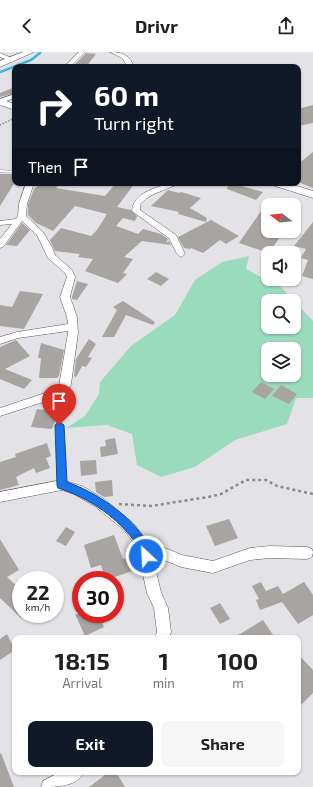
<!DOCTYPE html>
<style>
:root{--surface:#fff;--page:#f6f6f6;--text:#202124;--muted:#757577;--accent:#111827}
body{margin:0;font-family:"Exo 2",sans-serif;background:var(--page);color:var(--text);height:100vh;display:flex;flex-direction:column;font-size:15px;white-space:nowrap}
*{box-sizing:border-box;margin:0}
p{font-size:13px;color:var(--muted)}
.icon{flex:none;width:22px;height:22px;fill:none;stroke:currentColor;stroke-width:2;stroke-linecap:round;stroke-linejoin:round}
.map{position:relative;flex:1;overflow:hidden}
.drawer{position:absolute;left:12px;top:583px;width:289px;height:140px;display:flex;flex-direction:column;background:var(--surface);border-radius:8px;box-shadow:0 1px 3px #0004}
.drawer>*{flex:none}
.guide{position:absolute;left:12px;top:12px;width:289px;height:122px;border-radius:8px;box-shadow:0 1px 3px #0004;background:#111827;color:#fff;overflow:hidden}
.needle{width:26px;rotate:286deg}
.buttons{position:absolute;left:261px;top:146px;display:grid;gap:8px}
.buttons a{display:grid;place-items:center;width:40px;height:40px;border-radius:8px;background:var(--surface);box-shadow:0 1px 3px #0004;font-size:20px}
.speed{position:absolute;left:12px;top:519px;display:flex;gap:8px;font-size:20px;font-weight:700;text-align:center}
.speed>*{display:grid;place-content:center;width:52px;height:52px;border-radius:50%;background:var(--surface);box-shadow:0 1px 3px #0004;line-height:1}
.speed small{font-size:10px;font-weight:400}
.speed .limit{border:6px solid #d22;background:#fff;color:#111}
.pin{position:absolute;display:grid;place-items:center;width:34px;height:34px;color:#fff;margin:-41px -17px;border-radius:50% 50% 50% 0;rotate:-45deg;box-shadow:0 0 4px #0007}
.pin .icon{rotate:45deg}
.me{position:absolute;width:44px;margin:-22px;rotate:335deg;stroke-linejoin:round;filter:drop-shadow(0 0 3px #0008)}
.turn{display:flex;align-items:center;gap:14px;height:84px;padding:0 16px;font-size:18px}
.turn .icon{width:52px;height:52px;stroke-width:2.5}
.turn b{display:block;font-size:28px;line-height:34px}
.then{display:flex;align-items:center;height:38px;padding:0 16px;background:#0003;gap:8px;font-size:15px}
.eta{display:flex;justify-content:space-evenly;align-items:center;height:68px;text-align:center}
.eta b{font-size:24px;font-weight:700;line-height:28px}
.primary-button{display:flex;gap:8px;margin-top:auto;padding:8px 16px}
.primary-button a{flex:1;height:46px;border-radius:8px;background:var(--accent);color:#fff;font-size:16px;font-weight:700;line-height:46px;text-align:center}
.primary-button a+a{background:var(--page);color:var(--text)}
header{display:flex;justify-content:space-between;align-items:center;height:52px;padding:0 16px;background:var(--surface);font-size:18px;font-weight:700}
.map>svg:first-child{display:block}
.green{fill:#9adbbd;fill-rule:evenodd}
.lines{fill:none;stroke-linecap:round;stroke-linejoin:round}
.stream{stroke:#43b4e3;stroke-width:2.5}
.building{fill:#a8a4a1}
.lane-casing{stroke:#5a595d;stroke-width:0.5}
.street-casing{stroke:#5a595d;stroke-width:1}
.secondary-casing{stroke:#5a595d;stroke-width:1}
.path-far1{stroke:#8b8b8d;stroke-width:1.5;stroke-dasharray:1.5 1.5;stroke-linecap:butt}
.path{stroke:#8b8b8d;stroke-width:2.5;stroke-dasharray:3 3;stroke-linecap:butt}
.lane{fill:#fff;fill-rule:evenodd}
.street{fill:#fff;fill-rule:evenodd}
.secondary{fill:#fff;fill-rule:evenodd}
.route{fill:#1a73e8;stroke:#114b97}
</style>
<header><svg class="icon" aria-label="back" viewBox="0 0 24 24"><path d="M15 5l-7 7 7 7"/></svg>Drivr<svg class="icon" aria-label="share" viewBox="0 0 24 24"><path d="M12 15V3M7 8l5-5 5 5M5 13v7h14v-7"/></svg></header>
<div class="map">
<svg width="313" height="735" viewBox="0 0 313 735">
<rect width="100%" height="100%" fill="#e3e2e6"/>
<!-- green -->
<path class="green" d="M249,204L246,217L282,236L294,249H268V275H294V249L313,269V346H296L287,372L235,388L195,415L161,425L137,413L132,382L107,373L66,376L85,364L99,342L100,330L131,294L175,263L195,228L222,210ZM268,297H294V323H268Z"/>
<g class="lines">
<!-- stream -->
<path class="stream" d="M0,20L31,8L40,1"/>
</g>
<!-- building -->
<path class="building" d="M86,1L96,2L86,15H72Z
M15,35V41L0,45V41Z
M313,53V71L298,74V57Z
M313,100V136L298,130V112Z
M0,122H15V130L0,154Z
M41,131H60L56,136L105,144L116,131H135L117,155L131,158L137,164L135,169L123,166L116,174L138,182L143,177L161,182L168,187L166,191L169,189L171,193L142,189L124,205L133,207L123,221L127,222L118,231L85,219L93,207L78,205L80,202L55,199L50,188L61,176L91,184L97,178L107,162L75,154L53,179L36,171L28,163V152L34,137Z
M229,131H230L263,140L256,148L227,137Z
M168,138L179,141L181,140L201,146L190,156L188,155L207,166L206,170L178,162L179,160L151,154Z
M261,159L268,160V179L276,181L273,184L280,185L269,201L239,191Z
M211,168L239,184L226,192L220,188L203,201L191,196L190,197L184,196L178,185Z
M313,170V227L302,224L308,208L301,206L306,197L294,194Z
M22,171L30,178L17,194L6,193Z
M156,220L169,227L161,234L147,227Z
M77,229L88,232L77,248L72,247V245Z
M20,239L43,242L24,277L0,274V253L12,255Z
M123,249L155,270L153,273L126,263L114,285H102L117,258L113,255Z
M89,287L96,292L88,305L92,306L86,315L82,314L76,325L74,324L76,307Z
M16,288L30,304L5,317L32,328L24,337L0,327V295Z
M41,291L64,298L59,324L57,326H39L41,306H38Z
M261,330L274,337L265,347L252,340Z
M281,333L297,342L289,352L272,344Z
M37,357L58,360L52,377L31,375Z
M115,386L118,402L101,405L100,395L106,394L105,388Z
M47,391L51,404L46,406L50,416L36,421L34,416L16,425L19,433L0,438V410L16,405L15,402Z
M96,408L97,422L81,424L80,409Z
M112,428L113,444L104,445L96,440L95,430Z
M229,467L238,486L215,494L206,474Z
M66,475L75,480L66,494L56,489Z
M114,483L123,507L130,505L135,518L106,528L101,513L91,516L84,493Z
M0,487L19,518L7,525L21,538V566L0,546Z
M261,530L266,539L278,534L283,542L304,530L313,543V563L298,572L282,550L260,558L256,548L259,547L252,534Z
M220,551L230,567L220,572L210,556Z
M75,562H98L104,575L85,584Z
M263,568L275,586H233Z
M7,582L15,598L0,608V587Z
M298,602L313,618V641L298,656Z
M1,701L14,735H0V702Z
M109,720H116L125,735H89Z"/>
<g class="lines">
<defs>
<path id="lane" d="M0,118L15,119V121L0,120Z
M57,371H61L62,373L65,433L64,435H60L59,433L56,373Z"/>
<path id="street" d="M79,0H85L70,15H64Z
M110,0C122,0 130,3 134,15H128L122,6Z
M0,1L14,7L15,8L12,10L0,5Z
M15,42V46L0,51V47Z
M26,131H34L27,152L26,164L43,180L52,195L55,203L72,218L75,225L70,245L77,265L78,281L71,332L67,340L62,344L0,364V356L54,338L59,334L68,281V279L18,286L0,292V285L17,280L68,272L67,265L60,245L67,225L65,221L48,206L37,183L22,169L3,195L0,196V187L12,172L0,173V169L16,167L18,164L19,152Z
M170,131H181L154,142L147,146L140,153V158L176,183L185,202L181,205L177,202L169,186L132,159C133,141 155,136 170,131Z
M62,428L82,434L104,447L133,471L148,489L182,503L213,509L250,496L270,494L307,495L312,497L313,500L312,505L307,507L270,506L250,508L213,521L181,515L152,503L161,540L168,556L171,580L169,586H155L157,580L154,556L147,541L137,495L125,479L96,455L74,442L62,438L0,450V440Z
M60,720H84C77,735 56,735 41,735L43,729Z"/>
<path id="secondary" d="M23,0H34L0,15V9Z
M0,47L15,52V58L0,53Z
M271,131H287L313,139V146L272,133Z"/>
</defs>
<!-- lane casing -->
<use href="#lane" class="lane-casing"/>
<!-- street casing -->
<use href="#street" class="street-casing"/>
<!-- secondary casing -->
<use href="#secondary" class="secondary-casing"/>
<!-- path-far1 -->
<path class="path-far1" d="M0,73L15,66"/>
<!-- path -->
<path class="path" d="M119,452L151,454L208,445L221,442L246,428H266L277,434L313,442"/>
<!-- lane -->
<use href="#lane" class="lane"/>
<!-- street -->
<use href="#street" class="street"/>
<!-- secondary -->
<use href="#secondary" class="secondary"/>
</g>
<!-- route -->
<path class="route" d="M59,370L64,373L67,430C96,440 130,463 146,489C149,493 150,499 151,504L150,507L146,509L142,507C140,503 140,497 137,493C119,466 89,446 58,436L57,433L55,373Z"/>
</svg>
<div class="buttons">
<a><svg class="needle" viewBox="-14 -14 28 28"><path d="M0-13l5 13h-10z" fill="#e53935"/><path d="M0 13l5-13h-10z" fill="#757577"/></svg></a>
<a><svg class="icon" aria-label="sound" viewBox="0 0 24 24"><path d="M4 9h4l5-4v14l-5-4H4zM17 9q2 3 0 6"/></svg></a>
<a><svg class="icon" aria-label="search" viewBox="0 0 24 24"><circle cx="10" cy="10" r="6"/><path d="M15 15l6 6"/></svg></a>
<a><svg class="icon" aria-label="layers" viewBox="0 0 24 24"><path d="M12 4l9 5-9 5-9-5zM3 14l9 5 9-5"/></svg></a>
</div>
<div class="speed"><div>22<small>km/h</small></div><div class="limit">30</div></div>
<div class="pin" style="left:59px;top:373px;background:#d93025"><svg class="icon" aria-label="arrive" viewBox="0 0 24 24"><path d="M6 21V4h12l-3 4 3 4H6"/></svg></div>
<svg class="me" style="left:146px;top:504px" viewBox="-20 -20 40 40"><circle r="17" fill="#1a73e8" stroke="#fff" stroke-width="3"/><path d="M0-11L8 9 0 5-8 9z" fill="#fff"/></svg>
<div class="guide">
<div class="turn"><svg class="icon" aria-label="right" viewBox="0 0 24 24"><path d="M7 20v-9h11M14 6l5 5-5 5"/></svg><div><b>60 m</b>Turn right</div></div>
<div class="then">Then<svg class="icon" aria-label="arrive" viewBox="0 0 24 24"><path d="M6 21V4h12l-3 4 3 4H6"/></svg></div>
</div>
<section class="drawer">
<div class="eta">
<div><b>18:15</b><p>Arrival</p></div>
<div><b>1</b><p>min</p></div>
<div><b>100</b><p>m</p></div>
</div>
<div class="primary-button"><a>Exit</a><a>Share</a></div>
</section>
</div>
